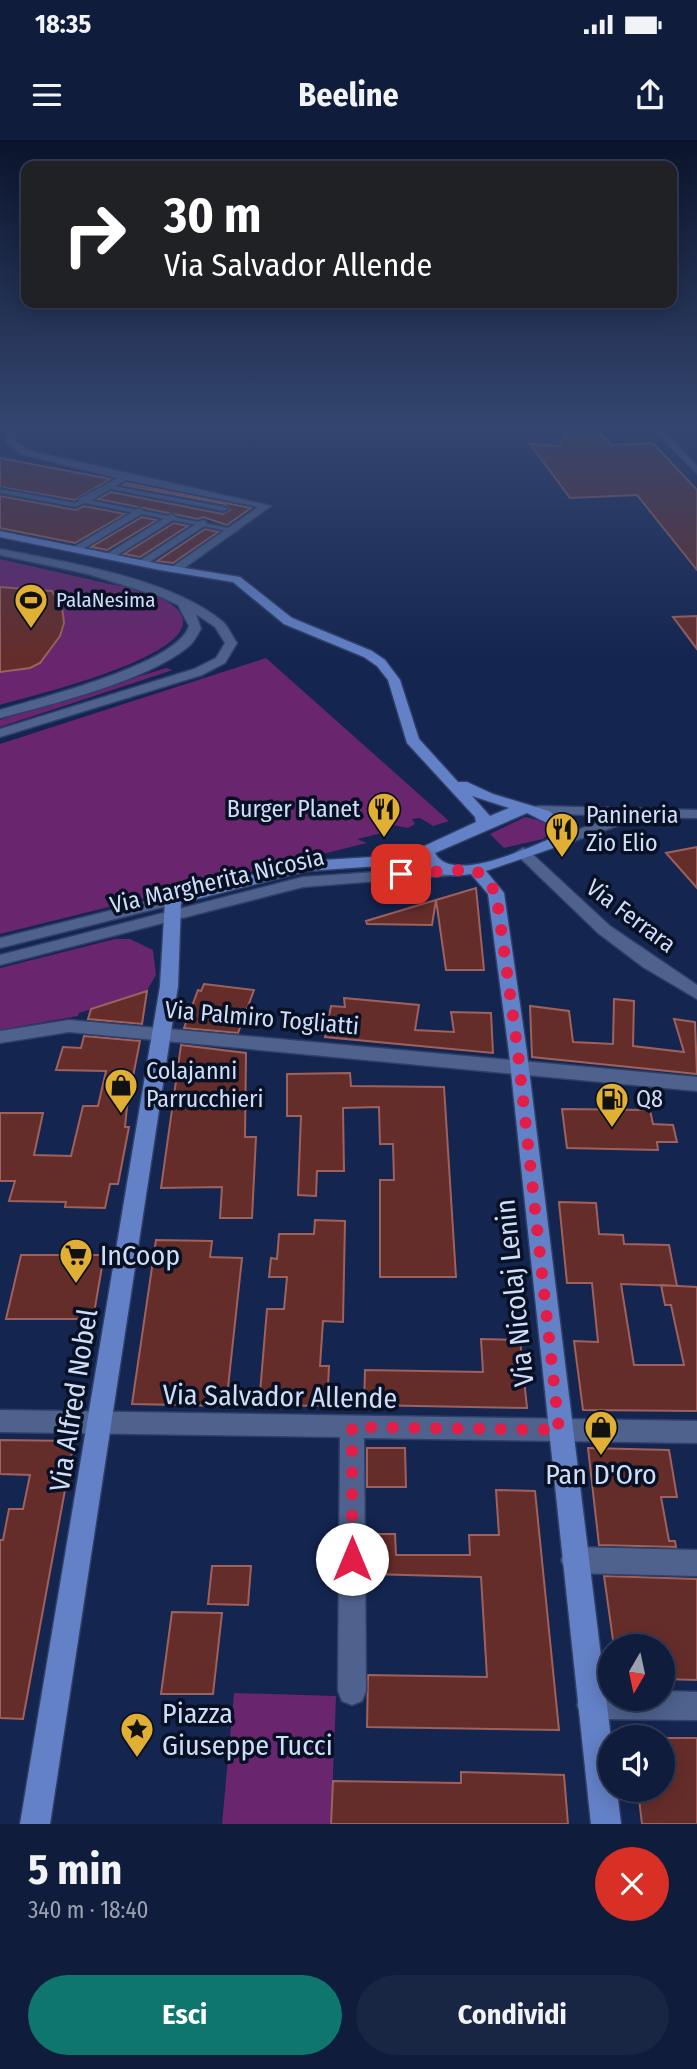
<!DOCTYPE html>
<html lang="it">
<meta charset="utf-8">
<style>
:root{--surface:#0f1c3c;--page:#182543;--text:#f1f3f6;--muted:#9ba1af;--line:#2f3a56;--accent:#0f766e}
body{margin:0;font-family:"Fira Sans Condensed",sans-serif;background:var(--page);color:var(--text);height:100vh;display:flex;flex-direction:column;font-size:26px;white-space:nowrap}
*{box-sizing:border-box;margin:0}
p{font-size:23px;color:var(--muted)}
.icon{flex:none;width:38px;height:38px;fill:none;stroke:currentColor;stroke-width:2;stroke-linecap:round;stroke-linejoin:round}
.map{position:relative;height:1684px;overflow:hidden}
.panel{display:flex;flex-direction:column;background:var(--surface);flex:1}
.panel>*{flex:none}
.banner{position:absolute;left:21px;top:21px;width:656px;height:147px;border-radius:14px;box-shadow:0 4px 18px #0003,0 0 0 2px var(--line);background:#202124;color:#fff;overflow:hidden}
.needle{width:46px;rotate:189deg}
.controls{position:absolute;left:598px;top:1494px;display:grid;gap:14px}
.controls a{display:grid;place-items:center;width:77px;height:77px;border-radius:50%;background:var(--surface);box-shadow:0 4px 18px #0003,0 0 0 2px var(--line);font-size:35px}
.pin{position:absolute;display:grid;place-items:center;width:60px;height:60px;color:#fff;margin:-30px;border-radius:14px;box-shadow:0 4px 10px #0006}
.me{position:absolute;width:77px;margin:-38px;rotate:0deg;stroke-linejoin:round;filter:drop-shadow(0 0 5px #0008)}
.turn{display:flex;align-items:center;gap:24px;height:147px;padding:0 28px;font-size:32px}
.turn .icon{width:91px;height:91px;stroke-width:2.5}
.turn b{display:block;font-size:49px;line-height:60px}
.round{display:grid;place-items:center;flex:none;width:74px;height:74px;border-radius:37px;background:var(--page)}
.head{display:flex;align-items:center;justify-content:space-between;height:119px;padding:0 28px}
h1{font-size:42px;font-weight:700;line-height:52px}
.cta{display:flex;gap:14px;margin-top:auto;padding:14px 28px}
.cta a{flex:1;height:80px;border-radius:42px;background:var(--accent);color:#fff;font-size:28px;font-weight:700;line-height:80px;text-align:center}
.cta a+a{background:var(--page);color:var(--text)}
.status{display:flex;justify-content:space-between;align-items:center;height:49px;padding:0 35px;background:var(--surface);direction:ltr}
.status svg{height:19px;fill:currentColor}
header{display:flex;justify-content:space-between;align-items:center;height:91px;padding:0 28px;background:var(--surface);font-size:32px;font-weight:700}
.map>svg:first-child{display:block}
.green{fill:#69256d}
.building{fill:#652d2a;stroke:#9f615c;stroke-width:2}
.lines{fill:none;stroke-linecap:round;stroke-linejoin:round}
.service-casing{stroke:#2e3f68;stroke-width:4}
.minor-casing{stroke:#2e3f68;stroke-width:3}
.tertiary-casing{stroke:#2e3f68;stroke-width:3}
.secondary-casing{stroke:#2e3f68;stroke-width:3}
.service{fill:#4e628d;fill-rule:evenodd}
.minor{fill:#4e628d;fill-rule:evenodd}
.tertiary{fill:#4e628d;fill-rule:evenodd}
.secondary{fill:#6381c6;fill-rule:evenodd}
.route{stroke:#e11d48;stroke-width:12;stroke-dasharray:0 21.6}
.labels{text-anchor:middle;stroke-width:7;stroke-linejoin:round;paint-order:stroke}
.far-poi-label{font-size:21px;fill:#d0ddf9;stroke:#081023;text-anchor:start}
.poi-label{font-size:24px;fill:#d0ddf9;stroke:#081023;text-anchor:start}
.street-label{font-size:24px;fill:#d0ddf9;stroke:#081023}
.near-poi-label{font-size:28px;fill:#d0ddf9;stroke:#081023;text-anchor:start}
.near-street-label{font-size:28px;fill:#d0ddf9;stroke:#081023}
</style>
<div class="status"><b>18:35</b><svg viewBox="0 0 49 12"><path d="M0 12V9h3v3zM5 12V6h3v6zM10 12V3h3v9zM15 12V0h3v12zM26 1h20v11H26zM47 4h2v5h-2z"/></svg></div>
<header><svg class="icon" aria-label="menu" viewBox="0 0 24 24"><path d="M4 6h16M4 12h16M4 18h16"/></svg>Beeline<svg class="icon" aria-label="share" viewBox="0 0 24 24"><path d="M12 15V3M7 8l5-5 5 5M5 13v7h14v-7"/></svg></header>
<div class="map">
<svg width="697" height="1684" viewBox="0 0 697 1684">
<rect width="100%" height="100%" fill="#142550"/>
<!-- green -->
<path class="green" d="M0,419C35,427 70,435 105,443C124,447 144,449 161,458C254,505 25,557 0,565Z
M266,518L449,681L433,686L420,678L412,679L415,684L408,688L392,685L383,693L357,699L367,703L0,794V604Z
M166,528L173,530L0,587V580Z
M525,677L546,682L551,692L543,699L504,708L490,694Z
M115,799H130L153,810L156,835L146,852L79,873L78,876L0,890V828Z
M234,1553L336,1556L331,1684H222Z"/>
<!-- building -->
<path class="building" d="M568,285H593L611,305L653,303L697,350V430L637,355L570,358L530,304L560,306Z
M0,318L100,337L110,339L75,360L0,347Z
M126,343L251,368L227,385L203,377L198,379L98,359L111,352L223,374L230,370L224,364L123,345Z
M0,356L76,370L84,366L125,374L75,403L0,388Z
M142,377L157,380L107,410L91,407Z
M174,383L188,386L140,417L124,414Z
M205,389L218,392L173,423L157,421Z
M0,447L52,451L62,467L64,483L60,496L40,523L30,528L0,532Z
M697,476V509L673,477Z
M697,707V748L666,713Z
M476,748L484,830H446L436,760Z
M436,760L432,785L367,784L366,781Z
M204,844L254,850L238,893L184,888L198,850L201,851Z
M147,851L142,884L88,879L91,869Z
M344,858L419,865L415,890L454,892L451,872L491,873L493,913L325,897L331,866L345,867Z
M614,859L634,861L633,906L684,912L674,879L695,882L697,934L532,917L530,866L569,871L573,902L613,904Z
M84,896L140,901L127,967L125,987H129L118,1044H110L105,1068L65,1067L66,1062L9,1061L15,1041H0V973H43L34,1015L71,1016L83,966H98L106,931L56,930L63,907L81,908Z
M181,905L246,913L245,997H256L252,1078H220L222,1047L161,1048Z
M350,933L351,946L444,947L456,1137H380V1040H394L393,1004H380L379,967L343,968L344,1031H317L316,1056L298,1055L301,976H287V934Z
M562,969L650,970L653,984L673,985L677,1002H657L658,1010L567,1008Z
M559,1062L596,1063L599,1094L623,1095L624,1104L669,1105L677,1146L621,1144L634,1225H684L671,1165H665L661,1145L697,1147V1271L583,1270L574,1201L598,1202L592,1143H567Z
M315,1080L345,1081L343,1182L323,1181L320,1226H329L327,1266L259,1265L267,1169H284L287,1137H269L271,1118L277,1119L279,1094H314Z
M156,1100L212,1101L210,1117L242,1118L226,1266L132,1264Z
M21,1115H104L93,1179H6Z
M481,1199L520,1200L527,1268L364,1265L365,1230L483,1232Z
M0,1300L74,1301L23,1579L0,1578V1400H3L9,1369H23L30,1335L0,1334Z
M367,1308H405L406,1347H367Z
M588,1308L669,1310L677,1357H661L669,1401H675L676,1407L599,1405Z
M496,1350L535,1351L559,1590L367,1587L368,1535L487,1537L481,1437L368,1434L367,1394H395L396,1415H470L469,1395H499Z
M212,1426H251L248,1465L208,1464Z
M604,1436L697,1439V1540L663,1539V1507H614Z
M172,1472L222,1473L213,1554H161Z
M663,1598H697V1684H642L638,1650H663Z
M461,1632L564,1635L568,1684H331L333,1641L461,1643Z"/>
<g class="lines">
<defs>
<path id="service" d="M108,345L224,367L228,369L224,371L106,348V346Z
M0,349L75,363L83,359L238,390L234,392L84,363L76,367L0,353Z"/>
<path id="minor" d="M7,285H15L16,301L27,310L271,366L180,431H172V427L258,367L126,340L87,363H79V359L117,338L21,314L7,302Z
M649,285H658L697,326V334Z
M139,368L144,371L143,373L78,412L69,410Z
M171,374L176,377L175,379L111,419L102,417Z
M202,380L206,381V385L145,425L136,423Z
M0,409C65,422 170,438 222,481C228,486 232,496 237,503L225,523L202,535L0,597V589L194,529L216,518L225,503L215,487L196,474L201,489C197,495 194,502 188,507C146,541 53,564 0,578V570C39,558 178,524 189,486L178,465L161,457L88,434L0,415Z
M539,666L697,670V678L633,677L631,681L557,707L552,705L549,702L552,699L616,676L534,673V667Z
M448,727L454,729L456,732L454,735L303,747L0,825V815L303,737Z
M173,755L179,757L181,760L179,763L0,808V798Z
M69,880L697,937V951L69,892L0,903V891Z
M0,1270L697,1281V1303L364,1298L366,1551L362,1561L352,1565L342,1561L338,1551L340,1297L0,1292Z
M574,1407L697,1410V1436L574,1433L565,1429L561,1420L565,1411Z
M591,1551H611V1559H663V1551L697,1552V1580L591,1579L581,1575L577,1565L581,1555Z"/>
<path id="tertiary" d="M523,708L528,710L610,786L697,845V859L643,827L598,793L518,716L515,713Z"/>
<path id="secondary" d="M0,391L160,424L240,437L292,478L372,511L385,520L400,540L419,599L458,642H467L493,654L549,671L571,686L562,705L486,731L504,753L527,913L611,1598V1650H617L621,1684H591L509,913L488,754L471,734C453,737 431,736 422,718L408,724L307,731L181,763L178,846L50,1684H20L160,846L165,760L167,757L307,721L405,715L476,682L475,677L407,603L388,540L377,526L364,517L284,484L233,442L160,430L0,397ZM472,656L509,668L490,676ZM527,673L555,687L550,699C525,709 451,744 435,713Z"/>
</defs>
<!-- service casing -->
<use href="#service" class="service-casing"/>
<!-- minor casing -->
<use href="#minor" class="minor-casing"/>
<!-- tertiary casing -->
<use href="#tertiary" class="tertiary-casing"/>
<!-- secondary casing -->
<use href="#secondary" class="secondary-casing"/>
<!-- service -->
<use href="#service" class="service"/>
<!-- minor -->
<use href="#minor" class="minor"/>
<!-- tertiary -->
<use href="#tertiary" class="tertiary"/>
<!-- secondary -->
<use href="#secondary" class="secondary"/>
</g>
<!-- sky -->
<linearGradient id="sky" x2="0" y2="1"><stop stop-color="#0b142c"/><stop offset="0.55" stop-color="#34466f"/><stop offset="1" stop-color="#34466f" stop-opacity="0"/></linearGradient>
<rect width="697" height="520" fill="url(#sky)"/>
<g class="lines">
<!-- route -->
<path class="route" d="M352,1419V1287L559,1290L518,913L496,752L475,729L401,734"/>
</g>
<!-- icons -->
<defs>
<symbol id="stadium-pin" viewBox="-11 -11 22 30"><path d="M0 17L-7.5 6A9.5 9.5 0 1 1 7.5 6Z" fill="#e1af34" stroke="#081023"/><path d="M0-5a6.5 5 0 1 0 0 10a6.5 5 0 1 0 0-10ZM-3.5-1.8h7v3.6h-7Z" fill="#111"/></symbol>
<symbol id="restaurant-pin" viewBox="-11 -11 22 30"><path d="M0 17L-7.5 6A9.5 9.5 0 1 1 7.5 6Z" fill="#e1af34" stroke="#081023"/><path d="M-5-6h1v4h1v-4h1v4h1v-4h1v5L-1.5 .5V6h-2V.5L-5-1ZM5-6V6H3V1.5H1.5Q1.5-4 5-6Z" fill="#111"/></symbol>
<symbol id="shop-pin" viewBox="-11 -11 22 30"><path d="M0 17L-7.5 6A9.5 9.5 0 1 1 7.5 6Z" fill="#e1af34" stroke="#081023"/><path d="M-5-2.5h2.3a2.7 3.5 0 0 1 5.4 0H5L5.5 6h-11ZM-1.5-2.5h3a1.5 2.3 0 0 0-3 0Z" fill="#111"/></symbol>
<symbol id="fuel-pin" viewBox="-11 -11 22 30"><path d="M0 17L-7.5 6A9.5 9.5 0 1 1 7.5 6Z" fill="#e1af34" stroke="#081023"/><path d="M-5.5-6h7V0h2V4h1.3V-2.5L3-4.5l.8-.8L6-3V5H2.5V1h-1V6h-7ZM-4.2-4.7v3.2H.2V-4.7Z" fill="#111"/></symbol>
<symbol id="supermarket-pin" viewBox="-11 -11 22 30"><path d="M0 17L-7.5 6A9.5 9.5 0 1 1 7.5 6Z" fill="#e1af34" stroke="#081023"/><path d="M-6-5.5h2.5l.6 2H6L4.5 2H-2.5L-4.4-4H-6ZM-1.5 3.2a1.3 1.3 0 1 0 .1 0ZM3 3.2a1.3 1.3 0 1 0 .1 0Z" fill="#111"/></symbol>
<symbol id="sight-pin" viewBox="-11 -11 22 30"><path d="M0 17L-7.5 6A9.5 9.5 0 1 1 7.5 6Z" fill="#e1af34" stroke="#081023"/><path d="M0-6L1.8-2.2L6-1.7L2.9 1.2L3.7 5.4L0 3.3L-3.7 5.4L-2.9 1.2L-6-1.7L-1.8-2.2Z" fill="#111"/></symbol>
</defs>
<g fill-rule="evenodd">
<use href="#stadium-pin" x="12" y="441" width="38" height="52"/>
<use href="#restaurant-pin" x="365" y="650" width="38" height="52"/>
<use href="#restaurant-pin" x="543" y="670" width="38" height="52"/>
<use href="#shop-pin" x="102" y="926" width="38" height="52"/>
<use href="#fuel-pin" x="593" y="940" width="38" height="52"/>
<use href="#supermarket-pin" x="57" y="1096" width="38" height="52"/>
<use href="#shop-pin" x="582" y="1268" width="38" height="52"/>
<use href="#sight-pin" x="118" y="1570" width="38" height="52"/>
</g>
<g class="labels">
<!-- far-poi labels -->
<g class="far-poi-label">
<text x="56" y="467">PalaNesima</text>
</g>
<!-- poi labels -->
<g class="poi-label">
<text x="360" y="677" text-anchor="end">Burger Planet</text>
<text x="586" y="683">Panineria<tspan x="586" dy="28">Zio Elio</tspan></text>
<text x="146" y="939">Colajanni<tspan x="146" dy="28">Parrucchieri</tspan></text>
<text x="636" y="967">Q8</text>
</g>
<!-- street labels -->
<g class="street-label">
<text transform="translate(217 741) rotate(-13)" y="8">Via Margherita Nicosia</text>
<text transform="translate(631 776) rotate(37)" y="8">Via Ferrara</text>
<text transform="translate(262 878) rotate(5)" y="8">Via Palmiro Togliatti</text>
</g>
<!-- near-poi labels -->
<g class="near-poi-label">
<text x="100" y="1125">InCoop</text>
<text x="601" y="1344" text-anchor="middle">Pan D'Oro</text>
<text x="162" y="1583">Piazza<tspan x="162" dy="32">Giuseppe Tucci</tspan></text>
</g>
<!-- near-street labels -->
<g class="near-street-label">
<text transform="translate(514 1153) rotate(-96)" y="10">Via Nicolaj Lenin</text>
<text transform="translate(280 1256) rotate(1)" y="10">Via Salvador Allende</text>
<text transform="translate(73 1260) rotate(-81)" y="10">Via Alfred Nobel</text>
</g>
</g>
</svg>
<div class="controls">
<a><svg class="needle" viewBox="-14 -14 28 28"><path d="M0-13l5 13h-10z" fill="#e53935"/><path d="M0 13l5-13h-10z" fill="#9ba1af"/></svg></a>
<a><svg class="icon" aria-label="sound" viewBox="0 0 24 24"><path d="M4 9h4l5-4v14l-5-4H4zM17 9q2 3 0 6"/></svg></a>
</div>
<div class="pin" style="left:401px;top:734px;background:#d93025"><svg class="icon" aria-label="arrive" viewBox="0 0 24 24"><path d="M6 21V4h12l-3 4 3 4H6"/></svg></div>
<svg class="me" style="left:352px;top:1419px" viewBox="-20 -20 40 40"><circle r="19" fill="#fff"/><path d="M0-13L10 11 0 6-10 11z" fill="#e11d48"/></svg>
<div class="banner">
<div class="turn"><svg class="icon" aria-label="right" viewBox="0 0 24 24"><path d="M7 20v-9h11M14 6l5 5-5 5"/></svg><div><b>30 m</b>Via Salvador Allende</div></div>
</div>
</div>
<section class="panel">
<div class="head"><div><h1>5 min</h1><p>340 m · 18:40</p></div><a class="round" style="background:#d93025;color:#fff"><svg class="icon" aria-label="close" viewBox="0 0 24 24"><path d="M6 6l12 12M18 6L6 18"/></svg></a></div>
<div class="cta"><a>Esci</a><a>Condividi</a></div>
</section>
